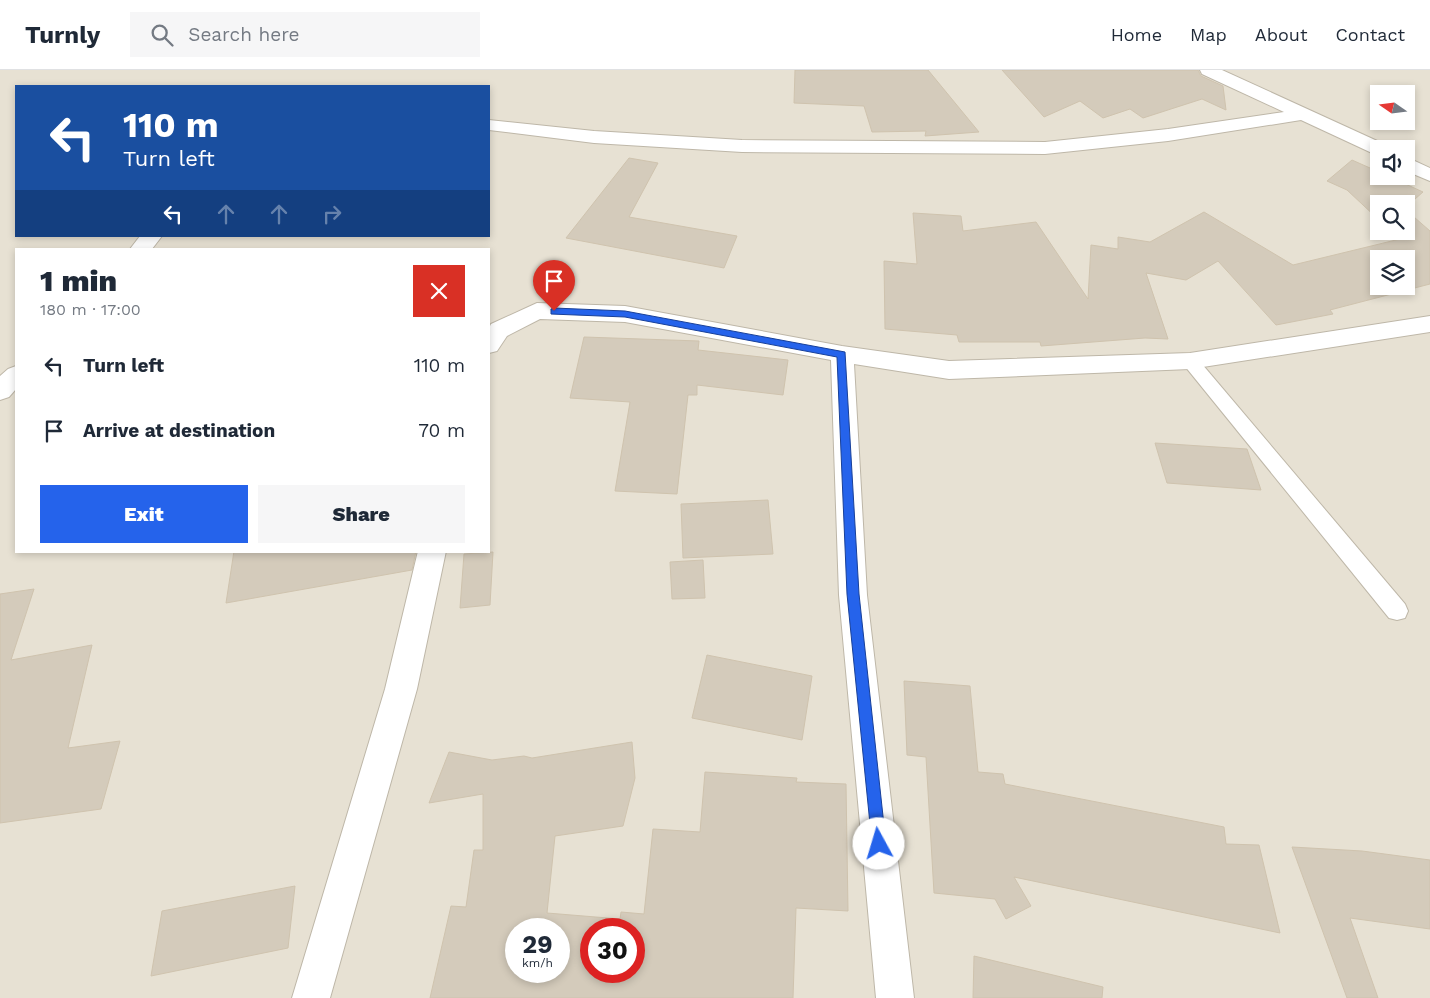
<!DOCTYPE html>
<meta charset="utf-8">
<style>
:root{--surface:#fff;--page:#f6f6f7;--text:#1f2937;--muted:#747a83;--line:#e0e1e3;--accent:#2563eb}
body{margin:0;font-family:"Work Sans",sans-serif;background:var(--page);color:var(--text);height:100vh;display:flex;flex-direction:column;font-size:19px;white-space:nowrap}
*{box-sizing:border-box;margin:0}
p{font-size:16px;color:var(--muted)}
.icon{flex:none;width:28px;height:28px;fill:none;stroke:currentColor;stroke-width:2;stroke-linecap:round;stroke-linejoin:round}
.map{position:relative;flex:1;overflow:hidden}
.drawer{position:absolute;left:15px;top:178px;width:475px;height:305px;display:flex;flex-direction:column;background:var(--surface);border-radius:0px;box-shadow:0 2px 8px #0003}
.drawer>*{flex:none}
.banner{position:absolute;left:15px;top:15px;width:475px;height:152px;border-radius:0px;box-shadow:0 2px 8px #0003;background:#1a4fa0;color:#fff;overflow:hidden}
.needle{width:32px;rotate:284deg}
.buttons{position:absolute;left:1370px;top:15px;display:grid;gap:10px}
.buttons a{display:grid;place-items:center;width:45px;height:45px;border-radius:0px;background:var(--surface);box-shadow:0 2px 8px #0003;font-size:25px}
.speed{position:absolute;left:505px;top:848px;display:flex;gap:10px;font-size:25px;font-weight:700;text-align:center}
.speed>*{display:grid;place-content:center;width:65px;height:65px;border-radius:50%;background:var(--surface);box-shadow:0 2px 8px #0003;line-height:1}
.speed small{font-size:12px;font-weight:400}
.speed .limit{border:8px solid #d22;background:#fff;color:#111}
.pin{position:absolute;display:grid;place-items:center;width:42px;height:42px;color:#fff;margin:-51px -21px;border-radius:50% 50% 50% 0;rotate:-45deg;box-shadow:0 0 5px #0007}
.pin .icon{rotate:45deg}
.me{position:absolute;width:55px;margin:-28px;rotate:354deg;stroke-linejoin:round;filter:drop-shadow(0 0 4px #0008)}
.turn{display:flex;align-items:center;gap:18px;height:105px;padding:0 25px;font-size:22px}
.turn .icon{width:65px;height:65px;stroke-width:2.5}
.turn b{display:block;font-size:35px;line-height:42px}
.lanes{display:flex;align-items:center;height:48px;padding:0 25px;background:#0003;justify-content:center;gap:25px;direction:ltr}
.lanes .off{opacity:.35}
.round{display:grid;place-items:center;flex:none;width:52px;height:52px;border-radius:0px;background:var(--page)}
.head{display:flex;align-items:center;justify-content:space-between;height:85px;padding:0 25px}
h1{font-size:30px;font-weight:800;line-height:38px}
.primary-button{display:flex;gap:10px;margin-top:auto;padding:10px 25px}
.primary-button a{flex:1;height:58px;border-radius:0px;background:var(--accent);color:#fff;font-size:20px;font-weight:800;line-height:58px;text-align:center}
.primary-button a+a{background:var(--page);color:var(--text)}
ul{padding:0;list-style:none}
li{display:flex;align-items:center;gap:15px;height:65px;padding:0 25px}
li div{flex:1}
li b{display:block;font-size:19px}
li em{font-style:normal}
header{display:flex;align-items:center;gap:30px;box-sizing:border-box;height:70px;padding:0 25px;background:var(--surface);border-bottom:1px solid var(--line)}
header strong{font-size:24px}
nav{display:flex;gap:28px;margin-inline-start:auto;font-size:18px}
.search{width:350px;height:45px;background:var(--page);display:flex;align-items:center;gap:12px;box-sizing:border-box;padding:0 18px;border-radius:0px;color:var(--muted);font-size:19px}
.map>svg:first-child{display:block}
.residential{fill:#e7e1d3;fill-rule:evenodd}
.building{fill:#d4cbbb;stroke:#cfc3ae;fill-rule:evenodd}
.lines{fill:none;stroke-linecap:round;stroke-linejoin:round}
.service-casing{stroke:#beb7a8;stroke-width:2}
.minor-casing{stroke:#beb7a8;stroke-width:2}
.service{fill:#fff;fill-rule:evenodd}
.minor{fill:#fff;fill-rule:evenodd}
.route{fill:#2563eb;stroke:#184099}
</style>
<header>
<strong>Turnly</strong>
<div class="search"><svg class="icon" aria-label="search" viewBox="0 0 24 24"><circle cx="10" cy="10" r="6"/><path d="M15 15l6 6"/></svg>Search here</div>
<nav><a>Home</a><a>Map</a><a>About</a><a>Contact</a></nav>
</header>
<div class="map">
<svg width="1430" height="928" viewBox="0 0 1430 928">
<rect width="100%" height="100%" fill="#f3efe5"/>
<!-- residential -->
<path class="residential" d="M0,0H1430V928H0ZM16,16H489V166H16ZM1379,24H1406V51H1379ZM1379,79H1406V106H1379ZM1379,134H1406V161H1379ZM16,179H489V481H16ZM1379,189H1406V216H1379ZM516,859H559V901H516ZM591,859H634V901H591Z"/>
<!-- building -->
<path class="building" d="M795,0H928L979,62L925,66L926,61L872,62L864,36L794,33Z
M1002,0H1198L1201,6L1223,16L1226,40L1202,29L1143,48L1130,39L1103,48L1080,31L1044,47Z
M629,88L658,93L629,147L737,166L724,198L566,168Z
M1352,90L1379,102V106H1388L1423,122L1406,137V134H1379V150L1347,120L1327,111Z
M1406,140L1430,161V214L1330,240L1333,244L1276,255L1218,191L1186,210L1146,203L1168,269L1145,268L1041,276L1040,272H959L957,265L885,259L884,191L917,194L913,143L961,146L963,161L1036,152L1088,229L1091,175L1118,179V167L1150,172L1204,142L1293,195L1400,169L1391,161H1406ZM1379,189H1406V216H1379Z
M584,267L699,271L698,280L788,290L783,325L697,315V325H688L677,424L615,421L630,332L570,328Z
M1155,373L1247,379L1261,420L1167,413Z
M768,430L773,484L683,488L681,434Z
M234,481H416L412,500L226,533Z
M493,482L490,535L460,538L464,484Z
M703,490L705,528L672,529L670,492Z
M34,519L11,590L92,575L68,678L120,671L101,739L0,753V524Z
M707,585L812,606L802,670L692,648Z
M904,611L970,616L978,702L1003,704L1005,714L1224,757L1226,774L1259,775L1280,863L1014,807L1031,836L1006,849L995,829L934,823L926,687L907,685Z
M632,672L635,708L623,756L555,766L547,843L620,849L621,842L644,844L653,759L700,762L705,702L797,708L796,712L846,714L848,841L796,838L793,928H430L451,836L466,837L474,780H483V724L429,733L449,682L492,690L524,686L532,688ZM516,859H559V901H516ZM591,859H634V901H591Z
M1292,777L1362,781L1430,790V859L1350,848L1378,928H1347Z
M295,816L288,878L151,906L162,841Z
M974,886L1103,917L1102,928H973Z"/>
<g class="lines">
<defs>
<path id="service" d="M1190,285L1196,287L1405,534L1408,541L1405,548L1397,550L1389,548L1184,295L1181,291L1184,287Z"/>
<path id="minor" d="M1200,0H1222L1386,75L1388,79H1379V85L1372,83L1301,50L1168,71L1045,84L742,82L594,73L489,60V50L594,61L742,70L1045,72L1168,59L1284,42L1202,4Z
M1406,87L1430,98V111L1406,101Z
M140,166H162L152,179H130Z
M537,233L625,236L842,276L949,291L1190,283L1430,246V262L1190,299L949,309L854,294L867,525L914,928H876L839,525L831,290L625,252L540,249L507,266L497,281L489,283V258L491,254Z
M16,296V319L9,327L0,330V306L8,299Z
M418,481H446L417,619L330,928H292L385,619Z"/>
</defs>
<!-- service casing -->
<use href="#service" class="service-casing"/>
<!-- minor casing -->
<use href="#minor" class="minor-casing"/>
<!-- service -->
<use href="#service" class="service"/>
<!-- minor -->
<use href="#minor" class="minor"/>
</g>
<!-- route -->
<path class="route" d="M554,238L625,241L845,282L859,524L886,774L884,779L879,781L874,779L872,774L847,524L837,287L625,247L551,244V239Z"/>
</svg>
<div class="buttons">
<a><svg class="needle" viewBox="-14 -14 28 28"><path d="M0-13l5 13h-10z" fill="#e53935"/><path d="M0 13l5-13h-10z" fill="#747a83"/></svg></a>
<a><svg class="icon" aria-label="sound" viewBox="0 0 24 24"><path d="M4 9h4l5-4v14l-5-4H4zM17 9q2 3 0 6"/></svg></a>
<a><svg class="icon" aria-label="search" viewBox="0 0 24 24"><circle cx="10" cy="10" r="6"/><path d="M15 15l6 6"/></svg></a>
<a><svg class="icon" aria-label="layers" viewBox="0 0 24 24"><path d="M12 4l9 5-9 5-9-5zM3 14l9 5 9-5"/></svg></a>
</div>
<div class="speed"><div>29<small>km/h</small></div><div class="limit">30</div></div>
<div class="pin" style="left:554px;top:241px;background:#d93025"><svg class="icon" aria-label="arrive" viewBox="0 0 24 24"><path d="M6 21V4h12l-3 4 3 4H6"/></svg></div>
<svg class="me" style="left:879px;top:774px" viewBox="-20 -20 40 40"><circle r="19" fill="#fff"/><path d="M0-13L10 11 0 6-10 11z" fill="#2563eb"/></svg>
<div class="banner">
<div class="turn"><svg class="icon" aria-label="left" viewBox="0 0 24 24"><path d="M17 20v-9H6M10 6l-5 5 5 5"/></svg><div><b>110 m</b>Turn left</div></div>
<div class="lanes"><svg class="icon" aria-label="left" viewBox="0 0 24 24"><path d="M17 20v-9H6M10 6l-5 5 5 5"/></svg><svg class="icon off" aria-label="ahead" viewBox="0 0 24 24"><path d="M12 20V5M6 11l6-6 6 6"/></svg><svg class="icon off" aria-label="ahead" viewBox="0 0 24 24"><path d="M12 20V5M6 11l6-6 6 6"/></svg><svg class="icon off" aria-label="right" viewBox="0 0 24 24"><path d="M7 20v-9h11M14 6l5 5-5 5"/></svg></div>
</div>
<section class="drawer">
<div class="head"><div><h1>1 min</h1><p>180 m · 17:00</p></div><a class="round" style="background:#d93025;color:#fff"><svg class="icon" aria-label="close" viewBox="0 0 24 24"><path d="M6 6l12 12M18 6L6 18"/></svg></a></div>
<ul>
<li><svg class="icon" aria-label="left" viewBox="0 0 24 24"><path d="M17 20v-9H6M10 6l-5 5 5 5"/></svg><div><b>Turn left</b></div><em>110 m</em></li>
<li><svg class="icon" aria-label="arrive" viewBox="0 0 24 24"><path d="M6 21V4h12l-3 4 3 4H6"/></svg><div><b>Arrive at destination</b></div><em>70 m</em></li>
</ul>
<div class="primary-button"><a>Exit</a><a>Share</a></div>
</section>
</div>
